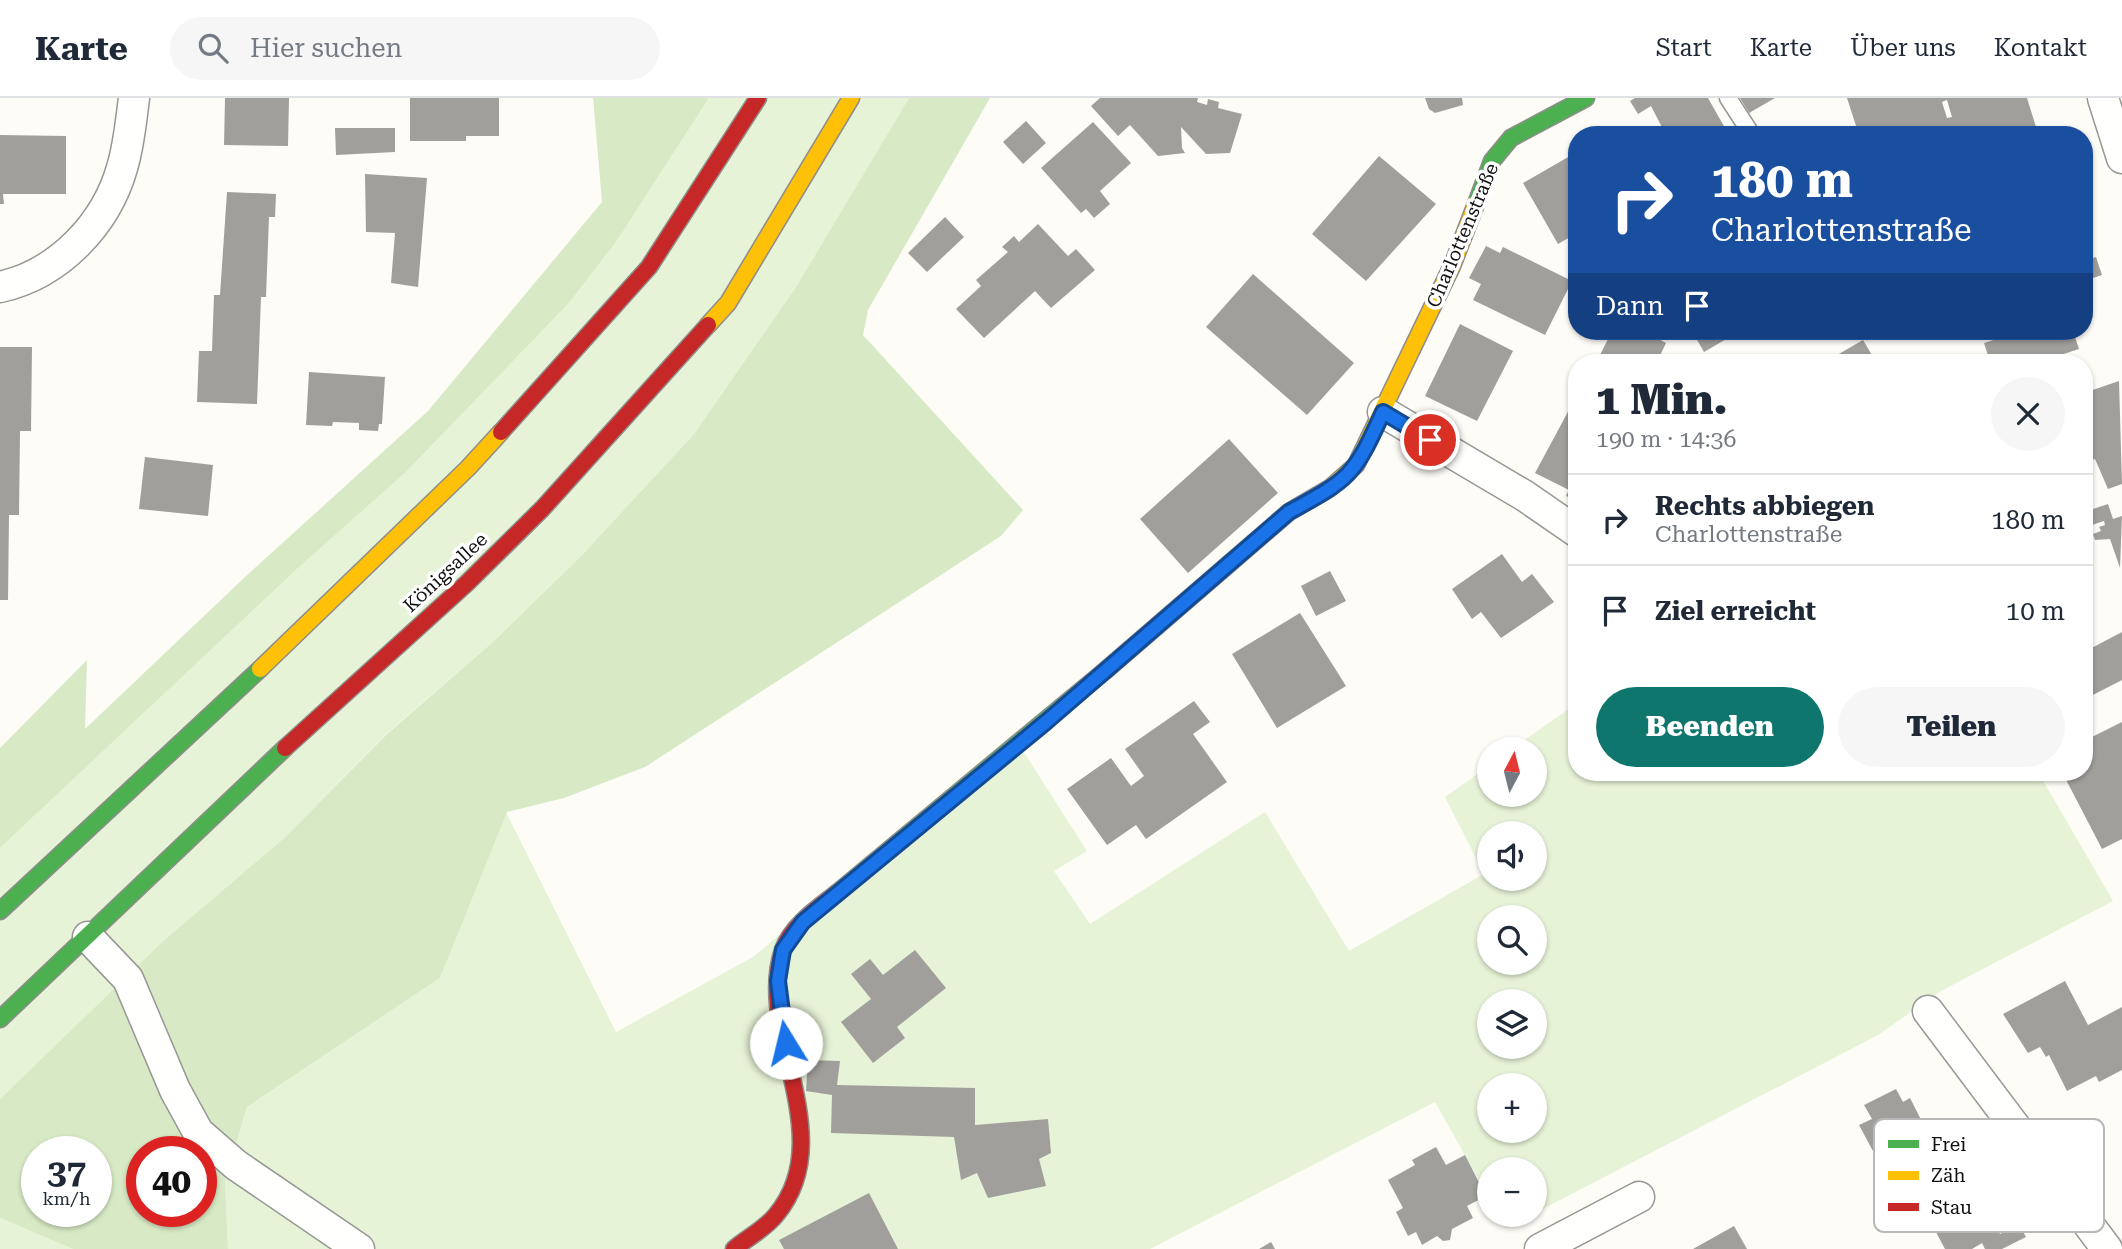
<!DOCTYPE html>
<html lang="de">
<meta charset="utf-8">
<style>
:root{--surface:#fff;--page:#f6f6f7;--text:#1f2937;--muted:#747a83;--line:#e0e1e3;--accent:#0f766e}
body{margin:0;font-family:"Roboto Serif",serif;background:var(--page);color:var(--text);height:100vh;display:flex;flex-direction:column;font-size:26px;white-space:nowrap}
*{box-sizing:border-box;margin:0}
p{font-size:23px;color:var(--muted)}
.icon{flex:none;width:38px;height:38px;fill:none;stroke:currentColor;stroke-width:2;stroke-linecap:round;stroke-linejoin:round}
.map{position:relative;flex:1;overflow:hidden}
.details{position:absolute;left:1568px;top:256px;width:525px;height:427px;display:flex;flex-direction:column;background:var(--surface);border-radius:28px;box-shadow:0 2px 5px #0004}
.details>*{flex:none}
.banner{position:absolute;left:1568px;top:28px;width:525px;height:214px;border-radius:28px;box-shadow:0 2px 5px #0004;background:#1a4fa0;color:#fff;overflow:hidden}
.needle{width:46px;rotate:7deg}
.tools{position:absolute;left:1477px;top:639px;display:grid;gap:14px}
.tools a{display:grid;place-items:center;width:70px;height:70px;border-radius:50%;background:var(--surface);box-shadow:0 2px 5px #0004;font-size:35px}
.speed{position:absolute;left:21px;top:1038px;display:flex;gap:14px;font-size:35px;font-weight:700;text-align:center}
.speed>*{display:grid;place-content:center;width:91px;height:91px;border-radius:50%;background:var(--surface);box-shadow:0 2px 5px #0004;line-height:1}
.speed small{font-size:18px;font-weight:400}
.speed .limit{border:10px solid #d22;background:#fff;color:#111}
.pin{position:absolute;display:grid;place-items:center;width:60px;height:60px;color:#fff;margin:-30px;border:4px solid #fff;border-radius:50%;box-shadow:0 2px 7px #0007}
.me{position:absolute;width:77px;margin:-38px;rotate:351deg;stroke-linejoin:round;filter:drop-shadow(0 0 5px #0008)}
.turn{display:flex;align-items:center;gap:24px;height:147px;padding:0 28px;font-size:32px}
.turn .icon{width:91px;height:91px;stroke-width:2.5}
.turn b{display:block;font-size:49px;line-height:60px}
.then{display:flex;align-items:center;height:66px;padding:0 28px;background:#0003;gap:14px;font-size:26px}
.round{display:grid;place-items:center;flex:none;width:74px;height:74px;border-radius:37px;background:var(--page)}
.summary{display:flex;align-items:center;justify-content:space-between;height:119px;padding:0 28px}
h1{font-size:42px;font-weight:800;line-height:52px}
.cta{display:flex;gap:14px;margin-top:auto;padding:14px 28px}
.cta a{flex:1;height:80px;border-radius:42px;background:var(--accent);color:#fff;font-size:28px;font-weight:800;line-height:80px;text-align:center}
.cta a+a{background:var(--page);color:var(--text)}
ul{padding:0;list-style:none}
li{display:flex;align-items:center;gap:21px;height:91px;padding:0 28px;border-top:2px solid var(--line)}
li div{flex:1}
li b{display:block;font-size:26px}
li em{font-style:normal}
header{display:flex;align-items:center;gap:42px;box-sizing:border-box;height:98px;padding:0 35px;background:var(--surface);border-bottom:2px solid var(--line)}
header strong{font-size:33px}
nav{display:flex;gap:38px;margin-inline-start:auto;font-size:24px}
.search{width:490px;height:63px;background:var(--page);display:flex;align-items:center;gap:18px;box-sizing:border-box;padding:0 24px;border-radius:38px;color:var(--muted);font-size:26px}
.map>svg:first-child{display:block}
.green{fill:#e7f3d7;fill-rule:evenodd}
.forest{fill:#d8eac5;fill-rule:evenodd}
.building{fill:#a19f9c;fill-rule:evenodd}
.lines{fill:none;stroke-linecap:round;stroke-linejoin:round}
.lane-casing{stroke:#979795;stroke-width:19}
.street-casing{stroke:#979795;stroke-width:33}
.fast-casing{stroke:#8e8d8b;stroke-width:19}
.slow-casing{stroke:#8e8d8b;stroke-width:19}
.jam-casing{stroke:#8e8d8b;stroke-width:19}
.lane{stroke:#fffffe;stroke-width:16}
.street{stroke:#fffffe;stroke-width:30}
.fast{stroke:#4caf50;stroke-width:16}
.slow{stroke:#ffc107;stroke-width:16}
.jam{stroke:#c62828;stroke-width:16}
.route-casing{stroke:#114b97;stroke-width:18}
.route{stroke:#1a73e8;stroke-width:12}
.labels{text-anchor:middle;stroke-width:7;stroke-linejoin:round;paint-order:stroke}
.street-label{font-size:19px;fill:#111;stroke:#fff}
.key{fill:#fff;stroke:#b8b8b8;stroke-width:2}
.key-label{font-size:19px;fill:#111}
</style>
<header>
<strong>Karte</strong>
<div class="search"><svg class="icon" aria-label="search" viewBox="0 0 24 24"><circle cx="10" cy="10" r="6"/><path d="M15 15l6 6"/></svg>Hier suchen</div>
<nav><a>Start</a><a>Karte</a><a>Über uns</a><a>Kontakt</a></nav>
</header>
<div class="map">
<svg width="2122" height="1151" viewBox="0 0 2122 1151">
<rect width="100%" height="100%" fill="#fdfcf7"/>
<!-- green -->
<path class="green" d="M709,0H909L796,189L694,336L583,456L494,543L386,636L283,741L161,845L0,1001V750L297,471L406,374L569,205L616,144Z
M1577,605V674H2038L2113,803L1941,893L1878,937L1535,1115V1071H1489V1100L1435,1004L1150,1151H228L225,1082L247,1009L440,880L506,714L616,934L753,859L1016,642L1087,753L1054,773L1090,826L1265,714L1349,853L1484,776L1445,699L1489,668V696H1535V651H1512ZM1489,735H1535V780H1489ZM1489,819H1535V864H1489ZM1489,903H1535V948H1489ZM1489,987H1535V1032H1489Z
M1499,1117H1532L1506,1130Z
M0,1120L73,1151H0Z"/>
<!-- forest -->
<path class="forest" d="M593,0H709L616,144L569,205L406,374L297,471L0,750V650L87,562L85,631L245,479L428,313L602,104Z
M909,0H990L868,212L863,237L1023,412L1001,438L645,669L564,700L507,714L440,880L247,1009L225,1082L228,1151H73L0,1120V1001L161,845L283,741L387,636L494,543L583,456L694,336L796,189ZM37,1054H96V1113H37ZM142,1054H201V1113H142Z"/>
<!-- building -->
<path class="building" d="M225,0H289L288,48L224,47Z
M410,0H499V38H466V43H410Z
M1100,0H1198L1197,4L1207,7L1208,1L1219,4L1218,10L1242,16L1230,55L1206,56L1181,29L1182,50L1185,55L1158,58L1130,27L1118,38L1091,8Z
M1425,0H1462L1463,7L1435,15L1429,11Z
M1635,0H1708L1729,37H1666L1651,8L1638,16L1630,3Z
M1740,0H1775L1749,15Z
M1847,0H2027L2037,32L2024,37H1859ZM1947,2L1952,19L1947,20L1942,4Z
M1026,23L1046,45L1023,66L1003,44Z
M1093,24L1131,65L1100,93L1110,106L1094,120L1086,111L1081,115L1041,70Z
M335,30H395V54L336,57Z
M0,37L66,38V96H3L4,106H0Z
M1577,54V135L1558,146L1523,85Z
M1379,58L1436,106L1366,183L1312,136Z
M365,76L427,80L418,189L391,185L395,135L366,134Z
M227,94L276,96L275,119H269L266,199H261L257,306L197,304L199,253H212L214,197H220Z
M945,119L964,139L927,174L908,155Z
M1038,126L1068,158L1076,151L1095,172L1051,210L1035,193L984,240L956,211L981,188L976,182L1008,154L1002,149L1014,138L1019,144Z
M1486,148L1500,155L1503,149L1572,183L1545,237L1473,202L1481,186L1469,180Z
M2096,159L2102,177L2084,183V163Z
M1253,176L1354,265L1307,317L1206,229Z
M1460,226L1513,253L1477,323L1425,298Z
M1612,233H1644L1666,245L1657,264H1613L1600,257Z
M1692,233H1740L1704,254Z
M2012,233H2073L2079,251L2039,264H1990L1984,245L2013,236Z
M1863,242L1876,264H1825Z
M0,249H32L31,333H20L19,417H9L8,502H0Z
M309,274L385,279L382,326H379L378,333L359,332V325L333,324L332,328L306,327Z
M2119,283L2122,386L2108,391L2095,361L2088,363L2084,351V295Z
M1577,297V403L1566,398L1569,392L1535,375Z
M1229,341L1278,395L1188,475L1140,421Z
M145,359L213,367L208,418L139,411Z
M2108,406L2113,421L2122,418L2120,470L2110,441L2095,442L2093,436L2101,433L2099,429L2105,427L2104,423L2086,429L2084,424V414Z
M1502,456L1522,484L1532,476L1554,504L1501,540L1481,514L1472,521L1452,491Z
M1330,473L1346,503L1316,518L1301,488Z
M1300,515L1346,588L1277,630L1232,556Z
M2122,534V582L2089,599L2084,589V554Z
M1194,603L1210,624L1193,636L1227,684L1146,741L1136,727L1107,747L1067,691L1111,660L1131,688L1144,678L1125,651Z
M2122,624V741L2102,751L2062,674H2084V643Z
M915,852L946,890L897,929L905,940L873,965L841,924L871,901L851,876L870,861L883,877Z
M2065,883L2088,927L2122,909V972L2099,984L2096,978L2067,993L2049,957L2046,959L2040,949L2028,955L2003,916Z
M808,962L840,963L837,987L975,990V1027L1048,1021L1051,1055L1039,1061L1046,1088L988,1100L977,1075L961,1082L954,1039L831,1035L832,997L806,993Z
M1896,991L1903,1004L1910,1000L1940,1059L1950,1053L1958,1067L1972,1059L1979,1073L1970,1077L1972,1086L2000,1136L2019,1126L2026,1139L2002,1151H1985L1982,1145L1972,1151H1945L1920,1104L1947,1090L1940,1075L1926,1083L1919,1070L1890,1085L1859,1027L1872,1021L1864,1007Z
M1436,1049L1446,1067L1465,1057L1486,1098L1467,1108L1473,1120L1452,1131L1450,1142L1443,1143L1437,1138L1422,1147L1416,1134L1408,1138L1396,1114L1403,1110L1388,1082L1415,1067L1412,1062Z
M869,1095L898,1151H784L779,1142Z
M1734,1128L1747,1151H1693Z
M1271,1144L1275,1151H1259Z"/>
<g class="lines">
<defs>
<path id="lane" d="M1728,0L1752,37"/>
<path id="street" d="M2103,0L2122,60
M0,189C59,176 106,126 122,70C129,47 131,23 134,0
M1383,314L1525,398L1577,434
M88,839L128,881L175,992L198,1034L236,1067L359,1151
M1928,913L2107,1151
M1540,1151L1639,1099"/>
<path id="fast" d="M1476,106L1492,63L1511,40L1586,0
M837,795L1106,572
M0,813L260,571
M0,921L285,650"/>
<path id="slow" d="M708,227L728,205L851,0
M260,571L468,370L501,334
M1106,572L1289,414L1330,390L1356,367L1452,168L1476,106"/>
<path id="jam" d="M501,334L649,169L758,0
M285,650L467,485L542,411L708,227
M734,1151C747,1140 765,1131 776,1117C841,1039 755,934 783,852C791,828 818,810 837,795"/>
</defs>
<!-- lane casing -->
<use href="#lane" class="lane-casing"/>
<!-- street casing -->
<use href="#street" class="street-casing"/>
<!-- fast casing -->
<use href="#fast" class="fast-casing"/>
<!-- slow casing -->
<use href="#slow" class="slow-casing"/>
<!-- jam casing -->
<use href="#jam" class="jam-casing"/>
<!-- lane -->
<use href="#lane" class="lane"/>
<!-- street -->
<use href="#street" class="street"/>
<!-- fast -->
<use href="#fast" class="fast"/>
<!-- slow -->
<use href="#slow" class="slow"/>
<!-- jam -->
<use href="#jam" class="jam"/>
</g>
<g class="lines">
<defs>
<path id="route" d="M786,945L778,883L783,852L803,824L1046,624L1289,414C1350,381 1354,378 1383,314L1430,342"/>
</defs>
<!-- route casing -->
<use href="#route" class="route-casing"/>
<!-- route -->
<use href="#route" class="route"/>
</g>
<g class="labels">
<!-- street labels -->
<g class="street-label">
<text transform="translate(1462 137) rotate(-67)" y="7">Charlottenstraße</text>
<text transform="translate(445 474) rotate(-43)" y="7">Königsallee</text>
</g>
</g>
<!-- legend -->
<rect x="1874" y="1021" width="230" height="113" rx="10" class="key"/>
<rect x="1888" y="1042" width="31" height="8" fill="#4caf50"/>
<rect x="1888" y="1073" width="31" height="9" fill="#ffc107"/>
<rect x="1888" y="1105" width="31" height="8" fill="#c62828"/>
<g class="key-label">
<text x="1931" y="1053">Frei</text>
<text x="1931" y="1084">Zäh</text>
<text x="1931" y="1116">Stau</text>
</g>
</svg>
<div class="tools">
<a><svg class="needle" viewBox="-14 -14 28 28"><path d="M0-13l5 13h-10z" fill="#e53935"/><path d="M0 13l5-13h-10z" fill="#747a83"/></svg></a>
<a><svg class="icon" aria-label="sound" viewBox="0 0 24 24"><path d="M4 9h4l5-4v14l-5-4H4zM17 9q2 3 0 6"/></svg></a>
<a><svg class="icon" aria-label="search" viewBox="0 0 24 24"><circle cx="10" cy="10" r="6"/><path d="M15 15l6 6"/></svg></a>
<a><svg class="icon" aria-label="layers" viewBox="0 0 24 24"><path d="M12 4l9 5-9 5-9-5zM3 14l9 5 9-5"/></svg></a>
<a>+</a>
<a>−</a>
</div>
<div class="speed"><div>37<small>km/h</small></div><div class="limit">40</div></div>
<div class="pin" style="left:1430px;top:342px;background:#d93025"><svg class="icon" aria-label="arrive" viewBox="0 0 24 24"><path d="M6 21V4h12l-3 4 3 4H6"/></svg></div>
<svg class="me" style="left:786px;top:945px" viewBox="-20 -20 40 40"><circle r="19" fill="#fff"/><path d="M0-13L10 11 0 6-10 11z" fill="#1a73e8"/></svg>
<div class="banner">
<div class="turn"><svg class="icon" aria-label="right" viewBox="0 0 24 24"><path d="M7 20v-9h11M14 6l5 5-5 5"/></svg><div><b>180 m</b>Charlottenstraße</div></div>
<div class="then">Dann<svg class="icon" aria-label="arrive" viewBox="0 0 24 24"><path d="M6 21V4h12l-3 4 3 4H6"/></svg></div>
</div>
<section class="details">
<div class="summary"><div><h1>1 Min.</h1><p>190 m · 14:36</p></div><a class="round"><svg class="icon" aria-label="close" viewBox="0 0 24 24"><path d="M6 6l12 12M18 6L6 18"/></svg></a></div>
<ul>
<li><svg class="icon" aria-label="right" viewBox="0 0 24 24"><path d="M7 20v-9h11M14 6l5 5-5 5"/></svg><div><b>Rechts abbiegen</b><p>Charlottenstraße</p></div><em>180 m</em></li>
<li><svg class="icon" aria-label="arrive" viewBox="0 0 24 24"><path d="M6 21V4h12l-3 4 3 4H6"/></svg><div><b>Ziel erreicht</b></div><em>10 m</em></li>
</ul>
<div class="cta"><a>Beenden</a><a>Teilen</a></div>
</section>
</div>
